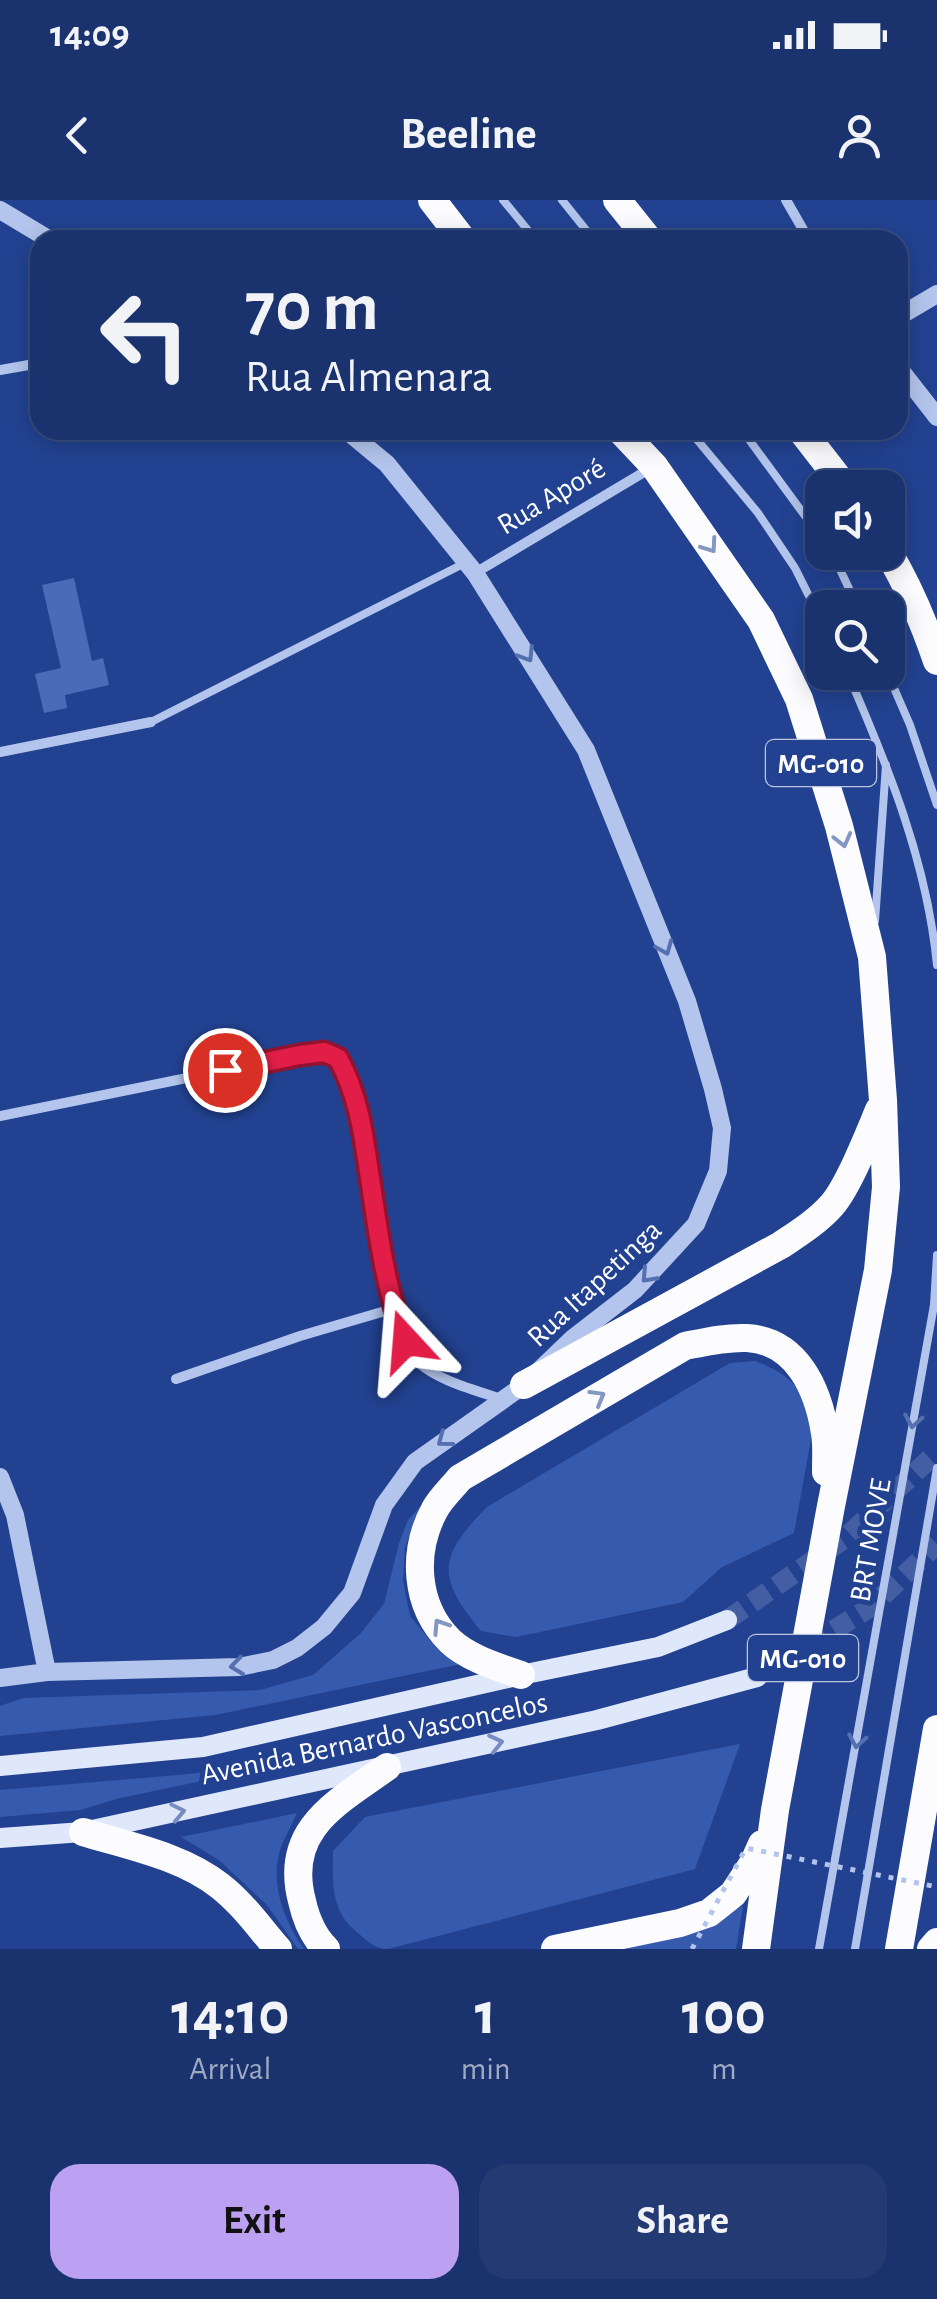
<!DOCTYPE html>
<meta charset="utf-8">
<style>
:root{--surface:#1a326d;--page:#233a72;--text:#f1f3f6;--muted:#9faac2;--line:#384d80;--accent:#bca0f2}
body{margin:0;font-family:"Alegreya Sans",sans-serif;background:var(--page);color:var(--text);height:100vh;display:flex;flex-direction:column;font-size:38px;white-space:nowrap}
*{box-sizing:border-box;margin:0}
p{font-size:32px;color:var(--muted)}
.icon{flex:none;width:55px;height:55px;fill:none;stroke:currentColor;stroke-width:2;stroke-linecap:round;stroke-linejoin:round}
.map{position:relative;height:1749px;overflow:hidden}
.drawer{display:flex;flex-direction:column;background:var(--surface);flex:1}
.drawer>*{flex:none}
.guide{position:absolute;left:30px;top:30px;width:878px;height:210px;border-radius:30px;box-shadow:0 5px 25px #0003,0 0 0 2px var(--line);background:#1a326d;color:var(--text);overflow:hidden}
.fabs{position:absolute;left:805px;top:270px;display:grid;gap:20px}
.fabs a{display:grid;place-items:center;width:100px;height:100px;border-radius:20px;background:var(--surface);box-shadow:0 5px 25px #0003,0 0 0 2px var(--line);font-size:50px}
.pin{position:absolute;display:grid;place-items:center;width:85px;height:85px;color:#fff;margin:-42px;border:5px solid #fff;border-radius:50%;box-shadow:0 2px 10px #0007}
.me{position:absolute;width:110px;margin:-55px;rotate:341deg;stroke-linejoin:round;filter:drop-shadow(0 0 8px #0008)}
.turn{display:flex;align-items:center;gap:35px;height:210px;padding:0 50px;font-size:45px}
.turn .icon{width:130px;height:130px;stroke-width:2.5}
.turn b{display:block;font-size:70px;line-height:85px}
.eta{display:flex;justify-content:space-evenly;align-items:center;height:170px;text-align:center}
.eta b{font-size:60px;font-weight:600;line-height:70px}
.action{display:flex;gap:20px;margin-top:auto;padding:20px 50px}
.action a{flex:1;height:115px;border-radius:30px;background:var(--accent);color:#111;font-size:40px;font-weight:600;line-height:115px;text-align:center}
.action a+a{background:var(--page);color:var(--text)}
.status{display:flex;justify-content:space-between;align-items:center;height:70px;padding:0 50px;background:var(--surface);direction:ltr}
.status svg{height:28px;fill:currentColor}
header{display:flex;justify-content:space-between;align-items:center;height:130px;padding:0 50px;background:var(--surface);font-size:45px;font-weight:600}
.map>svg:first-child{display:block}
.green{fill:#365bae}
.building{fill:#4b6bb8}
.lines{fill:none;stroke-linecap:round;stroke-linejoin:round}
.secondary-tunnel{stroke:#435ea2;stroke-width:20;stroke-dasharray:20 10;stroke-linecap:butt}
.service{stroke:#b3c5ec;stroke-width:8}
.minor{stroke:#b3c5ec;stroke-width:10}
.tertiary{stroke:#b3c5ec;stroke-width:18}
.secondary{stroke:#dfe7fa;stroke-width:20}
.trunk{stroke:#fcfcff;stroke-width:28}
.path-bridge{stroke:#b3c5ec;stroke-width:5;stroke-dasharray:5 8;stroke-linecap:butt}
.oneway{stroke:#8496c2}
.oneway2{stroke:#5570b1}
.oneway3{stroke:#778cc0}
.route-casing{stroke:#92132f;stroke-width:25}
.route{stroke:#e11d48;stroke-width:18}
.labels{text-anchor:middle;stroke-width:10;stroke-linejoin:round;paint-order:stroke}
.shield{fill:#224291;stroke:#bdc6de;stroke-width:2.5}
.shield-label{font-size:28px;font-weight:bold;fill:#fff}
.street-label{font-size:30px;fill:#fff;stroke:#224291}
</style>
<div class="status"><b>14:09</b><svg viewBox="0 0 49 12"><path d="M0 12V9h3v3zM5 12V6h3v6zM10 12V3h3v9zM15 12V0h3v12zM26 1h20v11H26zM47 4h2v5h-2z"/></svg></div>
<header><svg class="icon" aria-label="back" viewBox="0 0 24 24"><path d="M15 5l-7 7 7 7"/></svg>Beeline<svg class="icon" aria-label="person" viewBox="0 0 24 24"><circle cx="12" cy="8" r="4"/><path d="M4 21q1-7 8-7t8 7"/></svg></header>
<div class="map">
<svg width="937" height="1749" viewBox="0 0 937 1749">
<rect width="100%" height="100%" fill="#224291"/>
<!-- green -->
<path class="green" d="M755,1161C794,1176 806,1191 812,1234L794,1333L722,1367L683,1402L516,1437L481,1431C436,1376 438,1357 487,1307L730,1163Z
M448,1276L417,1316L405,1347L403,1381L410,1416L440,1452L461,1464L215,1515L0,1536V1506L23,1498L260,1490L313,1475L360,1434L384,1404L399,1343L408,1320Z
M740,1544L695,1669L388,1749C375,1749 369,1742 359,1734C330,1711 333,1685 333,1651L365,1617Z
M327,1555L120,1598L80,1610L0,1617V1590L190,1574Z
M297,1613C291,1627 281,1643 278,1658C272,1690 286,1723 304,1749H298L267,1705L219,1660L181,1637Z
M743,1706L736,1749H613L693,1729Z"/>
<!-- building -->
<path class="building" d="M74,378L92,461L103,458L109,485L65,495L67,508L44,513L35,474L61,468L42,385Z"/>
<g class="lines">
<!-- secondary-tunnel -->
<path class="secondary-tunnel" d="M727,1420L844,1339L937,1252
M757,1477L871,1407L937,1344"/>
<!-- service -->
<path class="service" d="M503,0L536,40
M562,0L594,40
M689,230L758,313L795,368L822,422
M742,230L822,339
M832,352L858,408
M847,472C888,566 927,662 937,765
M887,472L910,525L937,605
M151,522L467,362
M875,721L886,565
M819,1749L934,1105L937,1055
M855,1749L937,1268"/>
<!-- minor -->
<path class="minor" d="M786,0L809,40
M0,170L40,163
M475,373L651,268
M0,552L151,522
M0,916L300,855C312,854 327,850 337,858C346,865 350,882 354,893C373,952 375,1021 387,1083C392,1107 399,1135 413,1156C428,1178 477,1191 502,1199
M176,1179L300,1136L392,1109"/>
<!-- tertiary -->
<path class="tertiary" d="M0,10L50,40
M898,117L937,94
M898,167L937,217
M0,1277L15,1315L47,1472
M0,1478L47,1472L239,1467L273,1460L297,1448L324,1427L352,1393L384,1305L415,1262L524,1185L573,1138L635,1090L696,1024L718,971L722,928L713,889L687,801L586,550L475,373L387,264L346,230"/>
<!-- secondary -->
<path class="secondary" d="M0,1566L203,1547L521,1475L658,1447L727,1420
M0,1638L83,1632L597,1520L757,1477"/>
<!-- trunk -->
<path class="trunk" d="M432,0L463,40
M617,0L649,40
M620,230L654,266L761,420L799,499L839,626L872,757L883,900L886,987L878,1070L831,1306L775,1610L756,1749
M801,230L846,288
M888,352C909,387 924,423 937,461
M524,1185L781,1045C799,1033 818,1021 832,1005C849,985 868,936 879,910
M521,1475C498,1467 468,1458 450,1441C414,1405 412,1351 435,1309C441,1298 452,1288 460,1278L685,1146C705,1142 726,1137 747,1138C797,1141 818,1189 825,1233C827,1245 826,1259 826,1272
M83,1632C129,1646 182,1656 220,1686C243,1704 259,1727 278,1749
M326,1749C313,1736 306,1719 302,1701C283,1629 337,1603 387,1567
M555,1749L680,1723L709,1713L733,1694L754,1662L762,1644
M899,1749L937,1529
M931,1749L937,1742"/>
<!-- path-bridge -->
<path class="path-bridge" d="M692,1749L746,1648L937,1687"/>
</g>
<!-- one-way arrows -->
<defs><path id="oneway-chevron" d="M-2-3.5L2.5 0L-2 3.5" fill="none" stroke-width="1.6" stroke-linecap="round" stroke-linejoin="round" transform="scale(2.5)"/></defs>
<g class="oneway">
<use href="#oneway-chevron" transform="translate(710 346) rotate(55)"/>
<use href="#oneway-chevron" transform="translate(843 640) rotate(76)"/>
<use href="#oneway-chevron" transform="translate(598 1197) rotate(-30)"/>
<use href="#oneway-chevron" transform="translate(440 1426) rotate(-123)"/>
</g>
<g class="oneway2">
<use href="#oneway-chevron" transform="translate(527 455) rotate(58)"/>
<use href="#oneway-chevron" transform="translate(665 748) rotate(68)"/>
<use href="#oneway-chevron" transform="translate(648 1076) rotate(133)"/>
<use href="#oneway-chevron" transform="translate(913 1221) rotate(100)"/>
<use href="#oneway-chevron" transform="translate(444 1240) rotate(143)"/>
<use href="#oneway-chevron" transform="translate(237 1466) rotate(173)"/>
<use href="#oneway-chevron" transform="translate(857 1541) rotate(100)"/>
</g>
<g class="oneway3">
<use href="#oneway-chevron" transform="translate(496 1543) rotate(-13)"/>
<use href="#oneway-chevron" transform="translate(178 1612) rotate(-12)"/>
</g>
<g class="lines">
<defs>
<path id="route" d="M225,870L300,855L324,852L338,858C358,895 363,931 369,972C378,1029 384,1087 406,1141"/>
</defs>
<!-- route casing -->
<use href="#route" class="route-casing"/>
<!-- route -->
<use href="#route" class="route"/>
</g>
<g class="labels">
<!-- shield labels -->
<g class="shield">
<rect x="766" y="540" width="110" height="46" rx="8"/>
<rect x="748" y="1435" width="110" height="46" rx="8"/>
</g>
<g class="shield-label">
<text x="821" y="573">MG-010</text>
<text x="803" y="1468">MG-010</text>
</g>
<!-- street labels -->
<g class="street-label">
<text transform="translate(551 296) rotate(-31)" y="10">Rua Aporé</text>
<text transform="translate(594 1083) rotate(-43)" y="10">Rua Itapetinga</text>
<text transform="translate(870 1340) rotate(-80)" y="10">BRT MOVE</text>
<text transform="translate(374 1538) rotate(-12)" y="10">Avenida Bernardo Vasconcelos</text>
</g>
</g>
</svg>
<div class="fabs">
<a><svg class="icon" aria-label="sound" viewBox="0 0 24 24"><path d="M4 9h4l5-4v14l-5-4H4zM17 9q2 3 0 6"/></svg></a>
<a><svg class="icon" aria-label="search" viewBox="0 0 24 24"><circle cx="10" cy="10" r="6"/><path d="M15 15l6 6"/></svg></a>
</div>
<div class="pin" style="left:225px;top:870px;background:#d93025"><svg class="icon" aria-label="arrive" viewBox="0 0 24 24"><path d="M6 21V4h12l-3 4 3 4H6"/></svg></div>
<svg class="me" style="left:406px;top:1141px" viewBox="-20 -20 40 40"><path d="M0-17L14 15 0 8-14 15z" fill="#e11d48" stroke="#fff" stroke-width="4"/></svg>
<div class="guide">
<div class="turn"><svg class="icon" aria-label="left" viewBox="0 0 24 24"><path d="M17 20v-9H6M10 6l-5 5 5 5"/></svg><div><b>70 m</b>Rua Almenara</div></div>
</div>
</div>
<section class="drawer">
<div class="eta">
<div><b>14:10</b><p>Arrival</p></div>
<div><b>1</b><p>min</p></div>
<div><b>100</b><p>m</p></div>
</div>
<div class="action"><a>Exit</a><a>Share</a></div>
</section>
